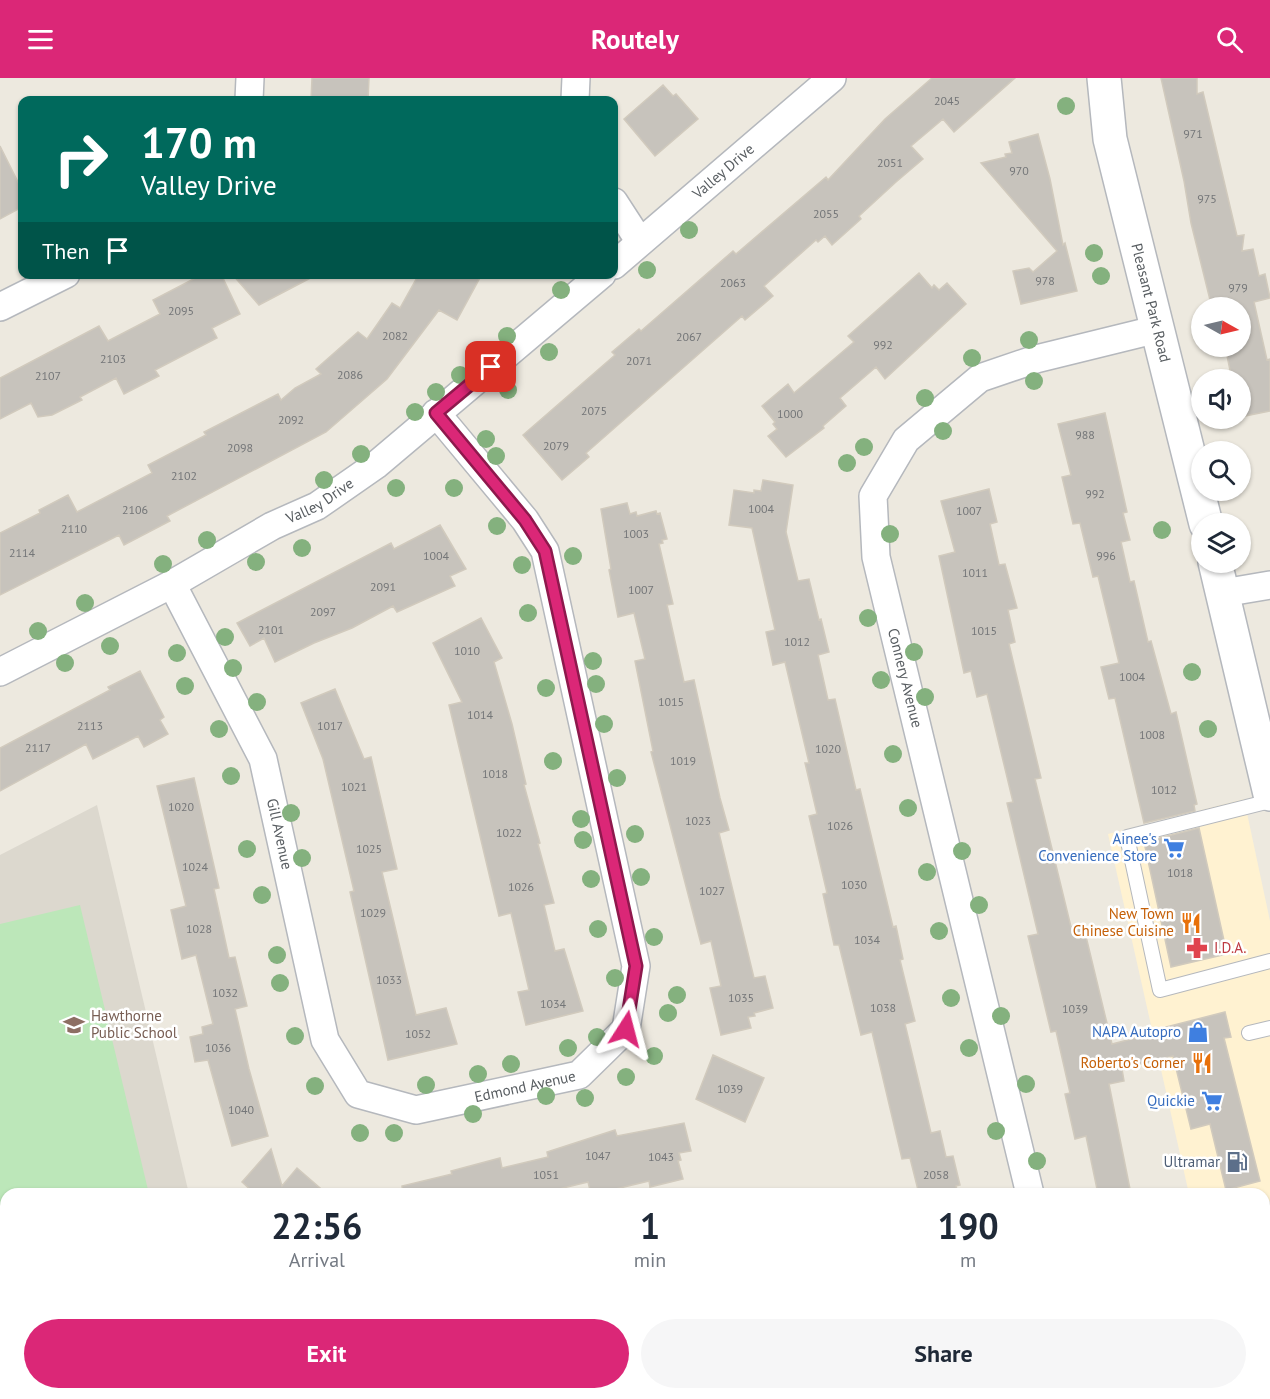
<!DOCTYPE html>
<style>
:root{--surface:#fff;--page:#f6f6f7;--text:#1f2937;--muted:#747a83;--accent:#db2777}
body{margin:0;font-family:"PT Sans",sans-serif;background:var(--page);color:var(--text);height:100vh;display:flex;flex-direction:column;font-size:22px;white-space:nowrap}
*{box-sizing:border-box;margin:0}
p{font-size:20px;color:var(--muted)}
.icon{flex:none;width:33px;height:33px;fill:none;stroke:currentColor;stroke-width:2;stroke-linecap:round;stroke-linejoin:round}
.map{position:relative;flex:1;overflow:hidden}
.side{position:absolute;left:0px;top:1110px;width:1270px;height:212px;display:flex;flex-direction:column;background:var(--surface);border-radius:18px 18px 0 0;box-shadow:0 2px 4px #0004}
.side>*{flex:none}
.banner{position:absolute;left:18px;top:18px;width:600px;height:183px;border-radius:12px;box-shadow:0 2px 4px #0004;background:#00695c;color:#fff;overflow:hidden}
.needle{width:39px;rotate:98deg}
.buttons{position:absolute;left:1191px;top:219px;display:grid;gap:12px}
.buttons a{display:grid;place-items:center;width:60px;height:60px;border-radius:50%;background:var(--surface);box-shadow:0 2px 4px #0004;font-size:30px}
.pin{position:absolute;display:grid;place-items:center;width:51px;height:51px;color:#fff;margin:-26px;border-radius:12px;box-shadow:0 3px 9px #0006}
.me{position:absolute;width:66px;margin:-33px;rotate:9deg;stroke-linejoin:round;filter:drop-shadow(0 0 4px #0008)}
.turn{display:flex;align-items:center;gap:21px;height:126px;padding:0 24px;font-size:27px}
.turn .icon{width:78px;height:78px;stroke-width:2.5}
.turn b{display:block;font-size:42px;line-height:51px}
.then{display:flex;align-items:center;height:57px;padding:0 24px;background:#0003;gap:12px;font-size:22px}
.eta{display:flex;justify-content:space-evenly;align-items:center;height:102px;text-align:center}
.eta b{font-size:36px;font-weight:800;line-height:42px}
.primary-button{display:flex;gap:12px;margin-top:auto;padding:12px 24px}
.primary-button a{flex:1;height:69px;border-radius:36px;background:var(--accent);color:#fff;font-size:24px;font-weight:800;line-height:69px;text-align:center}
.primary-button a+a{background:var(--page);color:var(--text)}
header{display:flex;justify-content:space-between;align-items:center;height:78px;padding:0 24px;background:var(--accent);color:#fff;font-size:27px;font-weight:800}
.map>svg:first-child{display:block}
.commercial{fill:#fff2d1}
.education{fill:#dcd8ce}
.pitch{fill:#bce7b9}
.building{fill:#c7c3bc;stroke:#d1cabd;stroke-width:1.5}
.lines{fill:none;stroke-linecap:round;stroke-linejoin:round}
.service-casing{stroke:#b5b8bd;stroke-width:16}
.minor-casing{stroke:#b5b8bd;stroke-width:30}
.tertiary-casing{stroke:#b5b8bd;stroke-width:36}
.service{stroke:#fff;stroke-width:14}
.minor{stroke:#fff;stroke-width:27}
.tertiary{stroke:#fff;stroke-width:33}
.tree{fill:#84b17e}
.route-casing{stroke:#8e194d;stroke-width:15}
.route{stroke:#db2777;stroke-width:10}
.labels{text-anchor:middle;stroke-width:5;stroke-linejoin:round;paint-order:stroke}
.number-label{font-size:12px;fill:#747678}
.street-label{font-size:15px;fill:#585d61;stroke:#fff}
.shop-label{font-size:15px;fill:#366cbe;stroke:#fff;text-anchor:end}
.food-label{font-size:15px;fill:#c56008;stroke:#fff;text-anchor:end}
.health-label{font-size:15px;fill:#be3a42;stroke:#fff;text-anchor:start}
.education-label{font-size:15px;fill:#785e54;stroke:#fff;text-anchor:start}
.service-label{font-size:15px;fill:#4e5e75;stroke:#fff;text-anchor:end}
</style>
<header><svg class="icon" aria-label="menu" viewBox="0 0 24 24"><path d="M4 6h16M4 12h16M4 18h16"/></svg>Routely<svg class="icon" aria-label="search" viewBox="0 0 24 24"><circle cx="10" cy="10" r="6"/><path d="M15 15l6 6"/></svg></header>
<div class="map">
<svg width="1270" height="1321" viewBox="0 0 1270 1321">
<rect width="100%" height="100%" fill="#ede9df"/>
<!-- commercial -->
<path class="commercial" d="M1244,721L1270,843V1123L1265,1124L1264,1116H1189L1108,756Z"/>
<!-- education -->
<path class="education" d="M97,727L189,1116H6V1316H236L237,1321H0V777Z"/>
<!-- pitch -->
<path class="pitch" d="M80,827L149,1116H6V1250L0,1252V846Z"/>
<!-- building -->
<path class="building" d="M312,0H369L368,22H311Z
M932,0H1015L954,54L943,41L911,68L923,81L896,104L859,138L861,141L832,167L825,158L818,164L816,162L764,208L773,218L745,242L742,238L586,375L589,379L562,402L523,357L615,277L612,274L639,251L641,253L733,173L736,176L826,99L828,102L885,41Z
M1161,0H1197V16L1203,14L1237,158L1244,157L1242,173L1253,171L1259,198L1265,196L1270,220L1254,224L1267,282L1270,281V333L1240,339V302H1232L1225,268H1240V230H1212L1191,145L1184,103Z
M663,7L673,18L676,16L698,41L655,78L624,41Z
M1038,56L1050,101L1063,167L1065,165L1077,213L1021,226L1013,193L1029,190L1033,194L1057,173L981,85L1006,79L1005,76L1012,75L1009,64Z
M0,68L22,112V129L0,141Z
M919,195L932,210L934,207L939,212L947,205L966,226L885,301L876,289L840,320L846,328L823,348L824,350L786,379L768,358L777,351L773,346L775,344L762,328L788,306L794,315L854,264L848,258Z
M203,196H221L240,236L212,250L217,260L155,292L159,298L124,316L116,300L80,319L82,322L52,337L38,339L31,325L0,341V300L99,248L108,263L160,236L153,222Z
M232,196H318L259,227Z
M419,196H482L457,242L439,232L387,301L326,354L167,438L170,443L124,467L119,457L0,517V455L40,435L39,432L68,417L77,434L152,395L148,387L206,357L204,354L278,316L281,322L295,310L321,296L316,291L358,254L367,261L392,225L400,230Z
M1105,335L1127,434L1123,435L1130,462L1121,464L1130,504L1134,503L1148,564L1151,563L1171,636L1176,634L1197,726L1194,727L1195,733L1144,745L1115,620L1109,621L1101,589L1119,585L1098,498L1093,499L1080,445L1073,446L1062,399L1071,397L1058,346Z
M763,402L793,407L786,454L798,503L809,501L819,542L821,541L829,574L818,577L828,622L835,621L856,712L860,711L893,849L896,848L903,881L900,882L915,943L905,946L931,1055L940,1053L946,1079L953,1078L960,1107L956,1108L958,1116H919L910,1080L902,1081L872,954L861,957L839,867H834L823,816L827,815L809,738L817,736L805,685H809L785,584L773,587L766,554L775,552L752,450L729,447L734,412L754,415V412L761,413Z
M989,411L997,444L990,446L999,487L1005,486L1017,530L1008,532L1015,564L1009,566L1041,700L1035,701L1071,849L1083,846L1112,966L1167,952L1166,949L1225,934L1231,959L1224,960L1260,1103L1226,1112L1210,1046L1191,1051L1173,978L1122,991L1124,1003L1109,1006L1131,1116H1098L1086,1058L1075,1061L1065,1016L1070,1015L1056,953L1051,954L1028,858L1038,856L1007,725L1013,724L987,616L977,619L971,593L964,595L939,478L955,474L941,423Z
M627,425L630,436L636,434L637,438L656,433L657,436L660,435L667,461L662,462L663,465L659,466L673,526L667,527L684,604L694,602L720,720L729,752L719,755L754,900L765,898L773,930L754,935L755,938L748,939L751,950L721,957L710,910L721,908L711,863L701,866L651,674L653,673L635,583L645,581L634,535L618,539L609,492L611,491L601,431Z
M440,447L466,491L450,498L455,508L397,534L393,528L352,550L314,565L275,584L264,560L250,568L237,545L391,465L394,471Z
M481,540L502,580L494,584L512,646L526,706L524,707L540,765L538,766L554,825L544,827L555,873L564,871L583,933L526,947L518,914L529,912L511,835L499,838L449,627L462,624L433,565Z
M140,593L164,639L160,642L168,656L144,669L138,658L93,681L86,666L0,713V670L110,612L108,609Z
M335,611L364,681L371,679L397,791L382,794L416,937L446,930L457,966L388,982L350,814L354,813L323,681L301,625Z
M194,700L219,810L214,811L229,880L235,879L247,928L235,931L249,991L268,1058L232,1068L208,982L195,984L190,959L203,956L202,949L213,946L196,877L182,881L171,832L186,828L157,708Z
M1199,750L1227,876L1171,889L1144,764Z
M713,977L764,1000L745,1044L696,1021Z
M684,1045L691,1073L679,1075L681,1082L678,1083L683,1101L650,1109L649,1103L595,1116H591L588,1104L538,1116H403L402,1108L452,1096L451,1093L500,1080L502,1090L548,1079L547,1074L615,1052L617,1058Z
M271,1071L282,1108L297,1090L327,1116H255L242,1104Z"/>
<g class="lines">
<defs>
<path id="service" d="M1270,723L1127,759L1160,912L1270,883
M1249,955L1270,950"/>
<g id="minor">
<path d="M249,22L250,0"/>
<path d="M575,22L576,0"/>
<path d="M614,124L640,164"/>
<path id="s1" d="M614,187L832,0"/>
<path d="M0,229L66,196"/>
<path id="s2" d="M172,506L263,681L325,962L358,1016L416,1032L579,997L626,951L636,888L545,473L525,442L436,335"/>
<path d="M1223,515L1270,507"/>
<path id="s3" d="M0,594L172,506L272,448L317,428L376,387L602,196"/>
<path d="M1030,1116L876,479L873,418L906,362L980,300L1036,281L1158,251"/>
</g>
<g id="tertiary">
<path id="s4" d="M1104,0L1110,61L1206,446"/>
<path d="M1215,484L1270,716"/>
<path d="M1264,1190L1270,1188"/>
<path d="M706,1321L730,1316"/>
</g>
</defs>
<!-- service casing -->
<use href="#service" class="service-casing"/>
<!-- minor casing -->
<use href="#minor" class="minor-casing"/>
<!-- tertiary casing -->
<use href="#tertiary" class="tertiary-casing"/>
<!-- service -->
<use href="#service" class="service"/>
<!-- minor -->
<use href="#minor" class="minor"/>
<!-- tertiary -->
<use href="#tertiary" class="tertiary"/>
</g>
<!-- trees -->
<g class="tree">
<circle cx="1066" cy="28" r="9"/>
<circle cx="689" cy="152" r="9"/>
<circle cx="1094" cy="175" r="9"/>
<circle cx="647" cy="192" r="9"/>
<circle cx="1101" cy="198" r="9"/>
<circle cx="561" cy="212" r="9"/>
<circle cx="507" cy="258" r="9"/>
<circle cx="1029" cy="262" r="9"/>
<circle cx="549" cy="274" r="9"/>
<circle cx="972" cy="280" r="9"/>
<circle cx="460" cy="297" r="9"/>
<circle cx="1034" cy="303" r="9"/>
<circle cx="508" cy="312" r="9"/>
<circle cx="436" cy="314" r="9"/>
<circle cx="925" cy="320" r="9"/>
<circle cx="415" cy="334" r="9"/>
<circle cx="943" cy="353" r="9"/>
<circle cx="486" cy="361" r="9"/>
<circle cx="864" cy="369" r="9"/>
<circle cx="361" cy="376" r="9"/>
<circle cx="496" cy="378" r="9"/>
<circle cx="847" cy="385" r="9"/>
<circle cx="324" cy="402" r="9"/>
<circle cx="396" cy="410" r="9"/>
<circle cx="454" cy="410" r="9"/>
<circle cx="497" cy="448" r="9"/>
<circle cx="1162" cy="452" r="9"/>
<circle cx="890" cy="456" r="9"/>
<circle cx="207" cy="462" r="9"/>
<circle cx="302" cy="470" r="9"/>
<circle cx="573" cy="478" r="9"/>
<circle cx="256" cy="484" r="9"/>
<circle cx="163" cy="486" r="9"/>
<circle cx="522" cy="487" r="9"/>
<circle cx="85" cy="525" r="9"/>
<circle cx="528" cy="535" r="9"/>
<circle cx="868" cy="540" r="9"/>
<circle cx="38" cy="553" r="9"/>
<circle cx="225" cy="559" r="9"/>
<circle cx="110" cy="568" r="9"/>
<circle cx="914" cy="574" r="9"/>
<circle cx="177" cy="575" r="9"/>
<circle cx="593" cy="583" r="9"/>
<circle cx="65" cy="585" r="9"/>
<circle cx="233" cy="590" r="9"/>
<circle cx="1192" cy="594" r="9"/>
<circle cx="881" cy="602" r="9"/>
<circle cx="596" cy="606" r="9"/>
<circle cx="185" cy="608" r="9"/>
<circle cx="546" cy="610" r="9"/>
<circle cx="925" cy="619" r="9"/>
<circle cx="257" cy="624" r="9"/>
<circle cx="604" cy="646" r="9"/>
<circle cx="219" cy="651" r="9"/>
<circle cx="1208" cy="651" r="9"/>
<circle cx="893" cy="676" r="9"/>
<circle cx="553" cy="683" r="9"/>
<circle cx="231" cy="698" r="9"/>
<circle cx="617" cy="700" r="9"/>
<circle cx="908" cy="730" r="9"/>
<circle cx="291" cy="735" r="9"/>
<circle cx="581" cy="741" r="9"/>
<circle cx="635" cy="756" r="9"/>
<circle cx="583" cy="762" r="9"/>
<circle cx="247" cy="771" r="9"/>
<circle cx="962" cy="773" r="9"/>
<circle cx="302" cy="780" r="9"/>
<circle cx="927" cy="794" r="9"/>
<circle cx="641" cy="799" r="9"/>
<circle cx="591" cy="801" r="9"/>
<circle cx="262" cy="817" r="9"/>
<circle cx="979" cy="827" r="9"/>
<circle cx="598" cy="851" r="9"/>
<circle cx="939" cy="853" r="9"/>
<circle cx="654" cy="859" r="9"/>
<circle cx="277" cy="877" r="9"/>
<circle cx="615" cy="900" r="9"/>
<circle cx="280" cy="905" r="9"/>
<circle cx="677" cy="917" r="9"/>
<circle cx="951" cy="920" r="9"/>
<circle cx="668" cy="935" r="9"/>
<circle cx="1001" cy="938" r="9"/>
<circle cx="295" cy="958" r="9"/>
<circle cx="597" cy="959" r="9"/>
<circle cx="568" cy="970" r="9"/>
<circle cx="969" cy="970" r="9"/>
<circle cx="654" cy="978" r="9"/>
<circle cx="511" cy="986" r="9"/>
<circle cx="478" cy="996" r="9"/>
<circle cx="626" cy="999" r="9"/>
<circle cx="1026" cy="1006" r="9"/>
<circle cx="426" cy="1007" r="9"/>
<circle cx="315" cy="1008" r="9"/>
<circle cx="546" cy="1018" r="9"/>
<circle cx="585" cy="1020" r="9"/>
<circle cx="473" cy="1036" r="9"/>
<circle cx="996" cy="1053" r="9"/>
<circle cx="360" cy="1055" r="9"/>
<circle cx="394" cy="1055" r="9"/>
<circle cx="1037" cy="1083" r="9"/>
</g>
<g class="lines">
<defs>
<path id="route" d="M491,289L436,335L525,442L545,473L636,888L626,951"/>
</defs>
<!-- route casing -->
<use href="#route" class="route-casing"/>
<!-- route -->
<use href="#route" class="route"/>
</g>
<!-- icons -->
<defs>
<symbol id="supermarket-bare" viewBox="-9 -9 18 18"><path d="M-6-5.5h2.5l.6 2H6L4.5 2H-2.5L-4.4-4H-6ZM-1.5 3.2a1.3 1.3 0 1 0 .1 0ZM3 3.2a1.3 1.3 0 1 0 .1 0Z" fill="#3f7fe0" stroke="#fff" stroke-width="2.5" paint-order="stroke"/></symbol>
<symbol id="restaurant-bare" viewBox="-9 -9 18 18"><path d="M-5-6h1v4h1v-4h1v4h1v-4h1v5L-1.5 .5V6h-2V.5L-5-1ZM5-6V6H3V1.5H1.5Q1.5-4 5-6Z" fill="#e8710a" stroke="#fff" stroke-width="2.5" paint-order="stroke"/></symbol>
<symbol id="pharmacy-bare" viewBox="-9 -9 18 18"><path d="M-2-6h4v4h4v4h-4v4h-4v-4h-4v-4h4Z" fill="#e0444e" stroke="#fff" stroke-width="2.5" paint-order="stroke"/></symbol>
<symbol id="school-bare" viewBox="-9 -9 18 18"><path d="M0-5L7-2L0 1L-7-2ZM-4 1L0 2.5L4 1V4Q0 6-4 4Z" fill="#8d6e63" stroke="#fff" stroke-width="2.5" paint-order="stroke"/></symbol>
<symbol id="shop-bare" viewBox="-9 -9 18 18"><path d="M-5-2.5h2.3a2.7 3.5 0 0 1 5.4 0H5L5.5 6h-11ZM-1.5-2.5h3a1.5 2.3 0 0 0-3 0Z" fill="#3f7fe0" stroke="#fff" stroke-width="2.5" paint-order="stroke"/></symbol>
<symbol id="fuel-bare" viewBox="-9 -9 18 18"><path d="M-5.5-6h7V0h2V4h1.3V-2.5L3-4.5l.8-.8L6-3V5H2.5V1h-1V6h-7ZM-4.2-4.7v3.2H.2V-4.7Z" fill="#5c6f8a" stroke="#fff" stroke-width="2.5" paint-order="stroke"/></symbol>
</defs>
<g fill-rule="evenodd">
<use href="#supermarket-bare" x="1159" y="755" width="30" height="30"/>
<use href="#restaurant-bare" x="1176" y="830" width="30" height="30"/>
<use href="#pharmacy-bare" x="1182" y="855" width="30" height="30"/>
<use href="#school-bare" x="59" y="932" width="30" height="30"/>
<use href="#shop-bare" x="1183" y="939" width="30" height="30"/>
<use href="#restaurant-bare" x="1187" y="970" width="30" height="30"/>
<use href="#supermarket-bare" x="1197" y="1008" width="30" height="30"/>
<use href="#fuel-bare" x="1222" y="1069" width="30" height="30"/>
</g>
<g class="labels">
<!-- number labels -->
<g class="number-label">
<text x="947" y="27">2045</text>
<text x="1193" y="60">971</text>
<text x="890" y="89">2051</text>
<text x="1019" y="97">970</text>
<text x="1207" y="125">975</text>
<text x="826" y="140">2055</text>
<text x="1045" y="207">978</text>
<text x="733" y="209">2063</text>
<text x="1238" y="214">979</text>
<text x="181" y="237">2095</text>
<text x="395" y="262">2082</text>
<text x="689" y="263">2067</text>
<text x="883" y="271">992</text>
<text x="113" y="285">2103</text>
<text x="639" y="287">2071</text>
<text x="350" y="301">2086</text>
<text x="48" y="302">2107</text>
<text x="594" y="337">2075</text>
<text x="790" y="340">1000</text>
<text x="291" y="346">2092</text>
<text x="1085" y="361">988</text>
<text x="556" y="372">2079</text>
<text x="240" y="374">2098</text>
<text x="184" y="402">2102</text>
<text x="1095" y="420">992</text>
<text x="761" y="435">1004</text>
<text x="135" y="436">2106</text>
<text x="969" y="437">1007</text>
<text x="74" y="455">2110</text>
<text x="636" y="460">1003</text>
<text x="22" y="479">2114</text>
<text x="436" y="482">1004</text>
<text x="1106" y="482">996</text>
<text x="975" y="499">1011</text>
<text x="383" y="513">2091</text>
<text x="641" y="516">1007</text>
<text x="323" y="538">2097</text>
<text x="271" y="556">2101</text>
<text x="984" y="557">1015</text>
<text x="797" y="568">1012</text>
<text x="467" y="577">1010</text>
<text x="1132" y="603">1004</text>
<text x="671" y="628">1015</text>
<text x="480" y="641">1014</text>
<text x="90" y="652">2113</text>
<text x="330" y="652">1017</text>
<text x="1152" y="661">1008</text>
<text x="38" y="674">2117</text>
<text x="828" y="675">1020</text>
<text x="683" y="687">1019</text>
<text x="495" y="700">1018</text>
<text x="354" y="713">1021</text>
<text x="1164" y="716">1012</text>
<text x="181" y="733">1020</text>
<text x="698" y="747">1023</text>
<text x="840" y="752">1026</text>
<text x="509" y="759">1022</text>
<text x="369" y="775">1025</text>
<text x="195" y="793">1024</text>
<text x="1180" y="799">1018</text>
<text x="854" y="811">1030</text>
<text x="521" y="813">1026</text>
<text x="712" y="817">1027</text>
<text x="373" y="839">1029</text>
<text x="199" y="855">1028</text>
<text x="867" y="866">1034</text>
<text x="389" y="906">1033</text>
<text x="225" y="919">1032</text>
<text x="741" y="924">1035</text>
<text x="553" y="930">1034</text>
<text x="883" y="934">1038</text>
<text x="1075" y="935">1039</text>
<text x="418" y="960">1052</text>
<text x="218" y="974">1036</text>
<text x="730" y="1015">1039</text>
<text x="241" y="1036">1040</text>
<text x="598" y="1082">1047</text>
<text x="661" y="1083">1043</text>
<text x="546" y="1101">1051</text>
<text x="936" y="1101">2058</text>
</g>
<!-- street labels -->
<g class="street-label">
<text dy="5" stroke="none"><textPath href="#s1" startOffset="144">Valley Drive</textPath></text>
<text dy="5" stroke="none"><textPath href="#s4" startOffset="230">Pleasant Park Road</textPath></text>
<text dy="5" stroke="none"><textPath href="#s3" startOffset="363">Valley Drive</textPath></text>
<text transform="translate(905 600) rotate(76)" y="5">Connery Avenue</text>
<text dy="5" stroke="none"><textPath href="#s2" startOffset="274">Gill Avenue</textPath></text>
<text dy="5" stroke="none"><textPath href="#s2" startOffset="720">Edmond Avenue</textPath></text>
</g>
<!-- shop labels -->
<g class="shop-label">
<text x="1157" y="766">Ainee's<tspan x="1157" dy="17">Convenience Store</tspan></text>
<text x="1181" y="959">NAPA Autopro</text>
<text x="1195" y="1028">Quickie</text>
</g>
<!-- food labels -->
<g class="food-label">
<text x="1174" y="841">New Town<tspan x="1174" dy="17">Chinese Cuisine</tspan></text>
<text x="1185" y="990">Roberto's Corner</text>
</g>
<!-- health labels -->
<g class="health-label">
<text x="1214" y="875">I.D.A.</text>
</g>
<!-- education labels -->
<g class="education-label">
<text x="91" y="943">Hawthorne<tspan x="91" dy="17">Public School</tspan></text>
</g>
<!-- service labels -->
<g class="service-label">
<text x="1220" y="1089">Ultramar</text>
</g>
</g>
</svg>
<div class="buttons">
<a><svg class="needle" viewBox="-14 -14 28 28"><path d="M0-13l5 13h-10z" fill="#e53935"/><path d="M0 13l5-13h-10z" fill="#747a83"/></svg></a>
<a><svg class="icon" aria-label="sound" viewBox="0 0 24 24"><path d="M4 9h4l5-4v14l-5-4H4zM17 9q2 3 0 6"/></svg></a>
<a><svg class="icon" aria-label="search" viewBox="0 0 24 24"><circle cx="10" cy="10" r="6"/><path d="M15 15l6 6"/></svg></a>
<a><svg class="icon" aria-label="layers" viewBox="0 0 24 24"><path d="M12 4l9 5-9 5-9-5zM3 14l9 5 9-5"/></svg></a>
</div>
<div class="pin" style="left:491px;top:289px;background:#d93025"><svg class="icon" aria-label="arrive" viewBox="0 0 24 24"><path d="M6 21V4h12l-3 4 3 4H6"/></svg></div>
<svg class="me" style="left:626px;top:951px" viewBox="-20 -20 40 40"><path d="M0-17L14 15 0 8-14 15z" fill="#db2777" stroke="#fff" stroke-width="4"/></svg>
<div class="banner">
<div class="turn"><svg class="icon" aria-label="right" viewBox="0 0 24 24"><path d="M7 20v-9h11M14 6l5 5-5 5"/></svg><div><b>170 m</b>Valley Drive</div></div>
<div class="then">Then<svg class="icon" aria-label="arrive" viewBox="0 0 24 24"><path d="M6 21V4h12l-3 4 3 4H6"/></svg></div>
</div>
<section class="side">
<div class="eta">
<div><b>22:56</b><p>Arrival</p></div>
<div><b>1</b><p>min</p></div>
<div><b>190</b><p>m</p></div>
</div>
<div class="primary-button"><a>Exit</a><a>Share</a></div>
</section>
</div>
